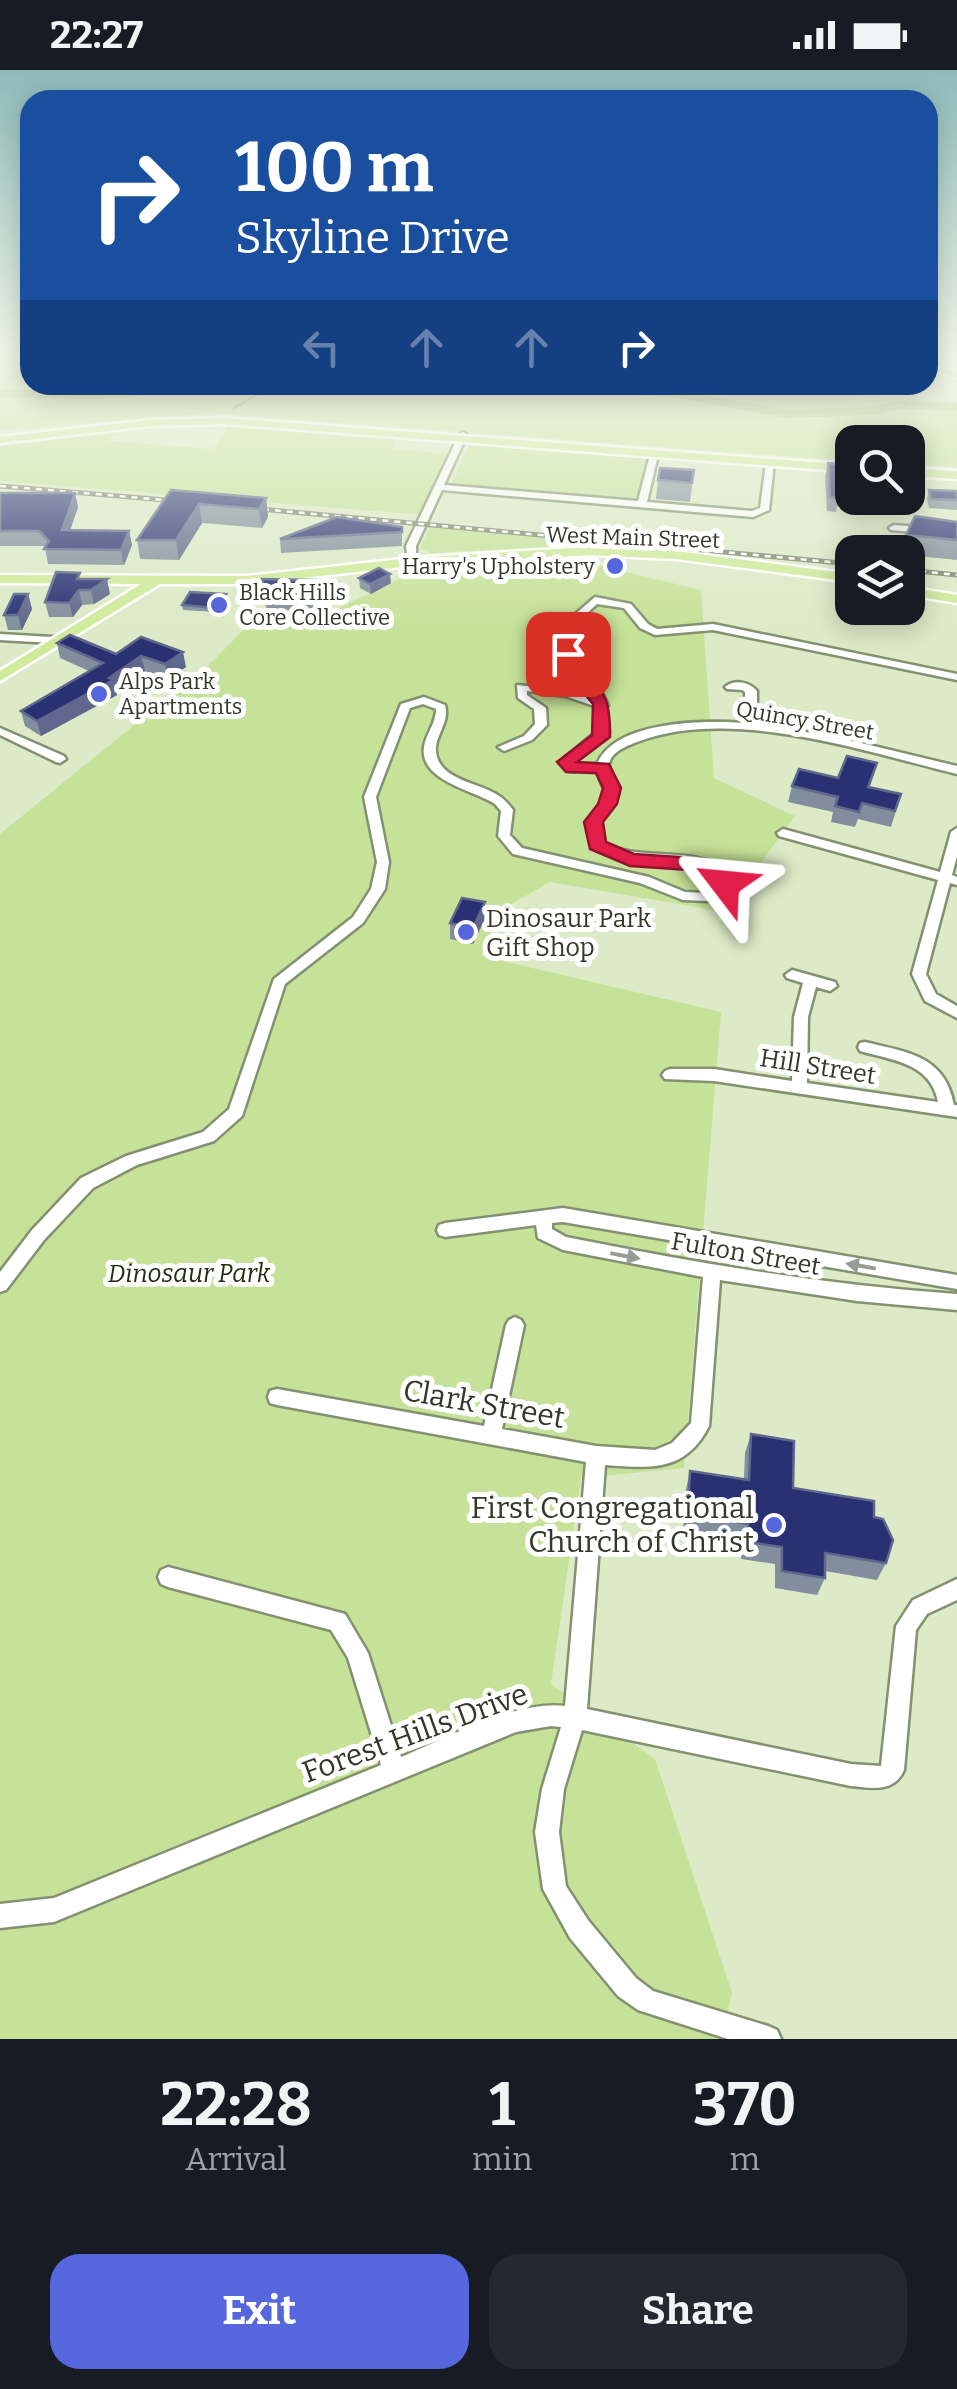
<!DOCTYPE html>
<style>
:root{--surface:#171b24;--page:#242831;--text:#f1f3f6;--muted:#9ea1a6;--accent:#5666dc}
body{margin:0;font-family:Bitter,serif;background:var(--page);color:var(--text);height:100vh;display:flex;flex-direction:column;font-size:38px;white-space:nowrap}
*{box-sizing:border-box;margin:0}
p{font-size:32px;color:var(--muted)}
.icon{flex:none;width:55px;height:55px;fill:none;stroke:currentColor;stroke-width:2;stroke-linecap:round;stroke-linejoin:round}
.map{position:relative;height:1969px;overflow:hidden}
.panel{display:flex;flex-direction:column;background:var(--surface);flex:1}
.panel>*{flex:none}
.top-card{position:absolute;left:20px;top:20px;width:918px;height:305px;border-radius:30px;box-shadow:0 5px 25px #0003;background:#1a4fa0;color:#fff;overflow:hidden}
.buttons{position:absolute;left:835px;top:355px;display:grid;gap:20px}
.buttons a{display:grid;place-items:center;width:90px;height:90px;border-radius:20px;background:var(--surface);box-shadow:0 5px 25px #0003;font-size:50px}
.pin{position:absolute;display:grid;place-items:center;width:85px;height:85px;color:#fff;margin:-42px;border-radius:20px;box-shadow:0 5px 15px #0006}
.me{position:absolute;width:110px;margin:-55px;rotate:299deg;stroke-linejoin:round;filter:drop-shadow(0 0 8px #0008)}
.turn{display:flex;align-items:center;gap:35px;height:210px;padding:0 50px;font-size:45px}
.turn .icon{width:130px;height:130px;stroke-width:2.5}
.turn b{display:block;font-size:70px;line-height:85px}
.lanes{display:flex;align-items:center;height:95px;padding:0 50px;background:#0003;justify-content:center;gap:50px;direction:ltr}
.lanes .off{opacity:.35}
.eta{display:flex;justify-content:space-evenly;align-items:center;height:170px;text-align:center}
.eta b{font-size:60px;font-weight:700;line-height:70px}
.action{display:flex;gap:20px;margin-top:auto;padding:20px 50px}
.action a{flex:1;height:115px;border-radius:30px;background:var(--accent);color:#fff;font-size:40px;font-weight:700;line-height:115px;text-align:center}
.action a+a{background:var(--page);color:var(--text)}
.status{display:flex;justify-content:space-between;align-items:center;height:70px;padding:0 50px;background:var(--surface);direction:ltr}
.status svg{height:28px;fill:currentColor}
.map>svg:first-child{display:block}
.green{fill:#c6e298}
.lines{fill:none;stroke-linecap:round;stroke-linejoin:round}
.stream{stroke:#849a5d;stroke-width:2.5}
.river{fill:#a6c472;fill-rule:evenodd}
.minor-casing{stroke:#849171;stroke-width:5}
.major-casing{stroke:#fff;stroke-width:5}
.minor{fill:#fff;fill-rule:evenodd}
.major{fill:#d0ea9a;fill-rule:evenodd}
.rail-casing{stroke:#7d8670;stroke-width:5}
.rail{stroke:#fff;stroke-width:2.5;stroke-dasharray:6;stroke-linecap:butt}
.wall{fill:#828e9d}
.shaded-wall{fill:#5f688c}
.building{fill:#293173;stroke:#5f688c;stroke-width:2.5}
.oneway{fill:#999c95}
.route{fill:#e11d48;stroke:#92132f;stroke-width:2.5}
.poi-dot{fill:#5666dc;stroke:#fff;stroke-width:4}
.labels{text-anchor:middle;stroke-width:10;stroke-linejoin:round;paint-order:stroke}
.far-street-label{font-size:22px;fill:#33382b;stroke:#fff}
.far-poi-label{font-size:22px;fill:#33382b;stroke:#fff;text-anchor:start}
.poi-label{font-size:25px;fill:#33382b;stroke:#fff;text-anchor:start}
.street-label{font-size:25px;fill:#33382b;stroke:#fff}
.park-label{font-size:25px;font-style:italic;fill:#232e0c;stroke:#fff}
.near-street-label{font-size:30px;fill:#33382b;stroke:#fff}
.near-poi-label{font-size:30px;fill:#33382b;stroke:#fff;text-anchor:end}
</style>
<div class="status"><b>22:27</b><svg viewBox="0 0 49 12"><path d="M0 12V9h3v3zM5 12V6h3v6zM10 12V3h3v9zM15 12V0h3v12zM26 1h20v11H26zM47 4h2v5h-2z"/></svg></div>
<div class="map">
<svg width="957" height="1969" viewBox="0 0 957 1969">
<rect width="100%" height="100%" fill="#dceac7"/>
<!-- green -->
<path class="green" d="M0,284H30V315H712L957,332V397L908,394V372H852V391L209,343L0,360Z
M225,356L397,369L393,379L448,384L425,445L0,411V376L114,363L108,371L213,379L227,360Z
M480,375L647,389L640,428L636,432L450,416L469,376Z
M430,456L717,482L614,474L430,483L420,478Z
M580,491L701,520L714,708L795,746L725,842L550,812L499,841L481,886L721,942L684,1398L581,1408L551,1614L655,1689L732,1923L721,1969H0V764L213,591L260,543L335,540L406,506Z"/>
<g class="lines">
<!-- stream -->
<path class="stream" d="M234,338L258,324L360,316"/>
<!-- river -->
<path class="river" d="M188,315H247L241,319L96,329L0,327V319L96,321Z
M485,315L672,319L786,340L872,337L899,331L957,333V341L899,339L872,345L786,348L672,327L491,319Z"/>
<defs>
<path id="minor" d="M463,362L467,365L444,415L638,431L650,385L654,382L658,385L647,432L752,441L760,438L766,393L770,390L774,393L769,440L753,447L442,420L416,476V492L408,494L406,476L459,365Z
M894,455L957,460V466L891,460L889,458Z
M595,527L631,534L648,554L657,559L713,554L957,604V610L713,560L655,565L640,558L624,538L597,534L582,548L574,590L602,623L608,635L605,638L609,662L573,692L576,694H597C615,650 705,650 745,653V622L742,620L727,619L725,617C735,609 749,612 757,621V654L836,667L957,696V704C863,681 731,636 637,672C627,676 610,682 609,695C608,704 615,716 618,724L600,752L603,773C642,793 696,773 730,804L728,822L708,831L683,830L640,813L513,784L498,766L501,741L495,734C474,720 419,711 424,677C426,663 436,654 436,639L423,634L410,638L376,727L389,792L385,819L363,853L285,914L242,1046L214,1071L137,1095L93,1118L44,1170L6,1220L0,1222V1202L32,1160L81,1108L126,1086L203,1062L229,1039L274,909L353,847L371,819L377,792L364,727L401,634L424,627L445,635C451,654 431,668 437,687C444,710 478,713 496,724C503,728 508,733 513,740L510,765L522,778L649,807L685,822L706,823L716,817V806C690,789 660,796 630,791C617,789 605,784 592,778L588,752L606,724L597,702L569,701L560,692L597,661L594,636L565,626L527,621V625L546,638L547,655L532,670L504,681L498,677L524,666L535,654L534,639L518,628L517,615L567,620L593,628L563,590L572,547Z
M0,564L70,568L75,571L70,574L0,570Z
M0,658L64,686L66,689L60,693L56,692L0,665Z
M957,758V786L952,805L957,807V815L950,813L926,904L936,924L957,936V948L925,931L912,904L938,810L779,766L777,763L783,759L940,802L951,762Z
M792,900L835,912L837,916L830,921L816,917L808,947L807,1013L938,1032C931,993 892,990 860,981L858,977L860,973L865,972C906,982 945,985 954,1035H957V1047L714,1011L665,1009L662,1005L665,1001L670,999H714L792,1011L794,947L803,913L787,908L785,905Z
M563,1138L957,1205V1219L563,1152L552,1153V1159L566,1167C696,1193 825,1215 957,1224V1240L857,1231L720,1210L709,1356C685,1403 650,1398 605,1395L587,1639L851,1694L881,1696L896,1556L913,1530L957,1509V1530L927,1544L916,1560L904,1700C894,1723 872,1718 851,1716L582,1660L564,1719L559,1762L566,1816L588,1850L636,1908L653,1921L768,1956L777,1960L781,1969H728L638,1940L618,1926L570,1868L543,1819L535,1762L542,1719L561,1657L551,1656L516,1662L54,1852L0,1858V1834L54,1828L381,1695L348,1588L331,1560L168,1517L161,1514L158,1507L161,1500L168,1497L345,1544L368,1583L401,1687C446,1668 517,1630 565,1636L586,1392L277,1335L270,1333L268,1327L270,1321L277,1319L484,1356L506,1255L509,1250L515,1247L521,1250L524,1255L502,1359L596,1376L655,1380L672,1373L691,1353L703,1207L563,1180L538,1168L536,1155L445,1167L439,1165L437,1160L439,1155L445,1153Z"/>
<path id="major" d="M928,293L957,302V308L928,299Z
M224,348L852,395V402L224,354L151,356L0,373V367L151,350Z
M908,398L957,401V409L908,406Z
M590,477L676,481L852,504V512L676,489L590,485L411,496L247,514H160L0,611V601L141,514L0,513V505L247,506L411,488Z
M908,517L957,525V533L908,525Z"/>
</defs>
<!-- minor casing -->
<use href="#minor" class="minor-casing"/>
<!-- major casing -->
<use href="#major" class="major-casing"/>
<!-- minor -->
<use href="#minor" class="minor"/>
<!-- major -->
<use href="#major" class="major"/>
<defs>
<path id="rail" d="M0,416L189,432
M239,437L852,494
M908,500L957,505"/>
</defs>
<!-- rail casing -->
<use href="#rail" class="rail-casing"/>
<!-- rail -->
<use href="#rail" class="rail"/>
</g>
<!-- wall -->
<path class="wall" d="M828,393L852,395V428H876L874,438L837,436L836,442L827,441L825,407Z
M694,400L690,432L656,429L658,410Z
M171,420L266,428L268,447L262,458L202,453L179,490L140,489L137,470Z
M929,420L957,421V440L929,438L927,429Z
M0,423H75L78,437L70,460L129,461L132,475L124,495L48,494L45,478L43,476H0Z
M957,452V490L908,485V482H902L906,465Z
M402,457V476L281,483L280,469Z
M359,508L391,513L371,524L360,518Z
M81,509L110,524L94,534L82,535L73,547H49L45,532Z
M262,509L319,525L320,539L267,542Z
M28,524L32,539L22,560H8L4,545Z
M226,524L227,529L216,542L183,540L182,535Z
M141,567L186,597L168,609L145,601L116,621L117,625L41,666L25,656L21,641L89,601L60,588L57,573L116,584Z
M877,693L870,717L901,724L891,757L858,749L855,757L831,752L833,742L788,732L792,716L838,708Z
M485,832V848L473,874L450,869V853Z
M751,1364L793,1418L874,1447L886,1493L877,1510L825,1501V1508L817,1525L775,1518V1494L741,1489L742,1471L683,1462L686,1419L690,1401L744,1409L745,1383Z"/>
<!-- shaded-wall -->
<path class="shaded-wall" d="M75,423L78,437L65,475L62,460Z
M266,428L268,447L262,458L259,439Z
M199,434L202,453L179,490L176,470Z
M129,461L132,475L124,495L121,480Z
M390,504L391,513L371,524L370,514Z
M107,509L110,524L94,534L91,520Z
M79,520L82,535L73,547L69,533Z
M28,524L32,539L22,560L18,545Z
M226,524L227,529L216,542L215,538Z
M183,582L186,597L168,609L165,594Z
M141,586L145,601L116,621L117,625L41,666L37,651Z
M485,832V848L473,874V858Z"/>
<!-- building -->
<path class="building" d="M828,393L852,395V423L839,422V428L830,427Z
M660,398L694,400L692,413L658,410Z
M171,420L266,428L259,439L199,434L176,470H137Z
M929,420L957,421V430L931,429Z
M0,423H75L62,460L129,461L121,480L44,479L49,471L39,461H0Z
M915,446L957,452V470L906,465Z
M337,447L402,457V462L280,469Z
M379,498L390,504L370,514L359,508Z
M56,502L80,503L77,509H107L91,520H79L69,533L45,532Z
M262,509L316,510L319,525L266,528Z
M190,522L226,524L215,538L182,535Z
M14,524H28L18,545H4Z
M70,565L116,584L141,567L183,582L165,594L141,586L109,608L113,610L37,651L21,641L103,593L57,573Z
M847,686L877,693L868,717L901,724L895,741L862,733L859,742L835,736L838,727L792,716L799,699L838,708Z
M462,828L485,832L473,858L450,853Z
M751,1364L794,1371L793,1418L874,1431V1447L883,1449L893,1470L886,1493L825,1483V1508L782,1501V1477L747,1472L748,1454L688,1444L690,1401L749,1410Z"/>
<!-- one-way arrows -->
<defs><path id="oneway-solid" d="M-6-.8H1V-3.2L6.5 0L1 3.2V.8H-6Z" transform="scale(2.5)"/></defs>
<g class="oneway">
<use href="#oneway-solid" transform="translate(625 1186) rotate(11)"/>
<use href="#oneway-solid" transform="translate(861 1196) rotate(-170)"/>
</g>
<!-- sky -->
<linearGradient id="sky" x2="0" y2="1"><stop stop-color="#8dbab9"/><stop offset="0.51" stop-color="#eff6e6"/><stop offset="1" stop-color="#eff6e6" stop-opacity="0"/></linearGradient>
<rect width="957" height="559" fill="url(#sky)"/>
<!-- route -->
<path class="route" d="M562,581H573C591,624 611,607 610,667L577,692L609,694L621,718L617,734L603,752L606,772L634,784L708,789L733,804L732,818H718L714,807L704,801L630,796L590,779L584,752L598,734L603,718L596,703L566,702L557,692L592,665L593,634L561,595Z"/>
<!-- markers -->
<g class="poi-dot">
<circle cx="615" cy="496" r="10"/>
<circle cx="219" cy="535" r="10"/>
<circle cx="99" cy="624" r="10"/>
<circle cx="466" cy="862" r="10"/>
<circle cx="774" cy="1455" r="10"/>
</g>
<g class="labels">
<!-- far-street labels -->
<g class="far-street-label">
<text transform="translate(633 467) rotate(2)" y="8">West Main Street</text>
<text transform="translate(805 650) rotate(10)" y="8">Quincy Street</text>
</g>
<!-- far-poi labels -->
<g class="far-poi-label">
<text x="595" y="504" text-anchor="end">Harry's Upholstery</text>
<text x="239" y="530">Black Hills<tspan x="239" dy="25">Core Collective</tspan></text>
<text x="119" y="619">Alps Park<tspan x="119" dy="25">Apartments</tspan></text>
</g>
<!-- poi labels -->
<g class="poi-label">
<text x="486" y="857">Dinosaur Park<tspan x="486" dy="29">Gift Shop</tspan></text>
</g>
<!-- street labels -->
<g class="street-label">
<text transform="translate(818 996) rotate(9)" y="9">Hill Street</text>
<text transform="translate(746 1183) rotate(10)" y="9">Fulton Street</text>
</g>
<!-- park labels -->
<g class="park-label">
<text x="189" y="1212">Dinosaur Park</text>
</g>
<!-- near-street labels -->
<g class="near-street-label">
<text transform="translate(484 1334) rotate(10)" y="10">Clark Street</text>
<text transform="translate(415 1663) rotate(-20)" y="10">Forest Hills Drive</text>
</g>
<!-- near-poi labels -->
<g class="near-poi-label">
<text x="754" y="1448">First Congregational<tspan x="754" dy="34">Church of Christ</tspan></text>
</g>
</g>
</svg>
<div class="buttons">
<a><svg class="icon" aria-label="search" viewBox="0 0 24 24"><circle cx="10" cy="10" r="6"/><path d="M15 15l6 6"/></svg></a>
<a><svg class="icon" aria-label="layers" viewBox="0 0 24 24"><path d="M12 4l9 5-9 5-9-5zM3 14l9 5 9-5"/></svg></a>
</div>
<div class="pin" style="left:568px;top:584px;background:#d93025"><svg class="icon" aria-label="arrive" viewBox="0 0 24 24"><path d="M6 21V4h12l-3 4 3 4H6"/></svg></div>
<svg class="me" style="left:725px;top:814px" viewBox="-20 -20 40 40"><path d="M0-17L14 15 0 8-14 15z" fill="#e11d48" stroke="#fff" stroke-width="4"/></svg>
<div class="top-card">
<div class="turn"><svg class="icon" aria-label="right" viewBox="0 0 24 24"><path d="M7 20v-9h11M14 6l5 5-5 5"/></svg><div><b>100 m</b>Skyline Drive</div></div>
<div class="lanes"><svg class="icon off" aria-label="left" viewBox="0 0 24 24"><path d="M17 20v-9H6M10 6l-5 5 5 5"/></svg><svg class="icon off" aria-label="ahead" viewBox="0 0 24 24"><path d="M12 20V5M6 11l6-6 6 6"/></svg><svg class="icon off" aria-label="ahead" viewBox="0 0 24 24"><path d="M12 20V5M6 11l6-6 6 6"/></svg><svg class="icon" aria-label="right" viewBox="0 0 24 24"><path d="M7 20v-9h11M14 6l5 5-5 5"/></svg></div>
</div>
</div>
<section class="panel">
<div class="eta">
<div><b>22:28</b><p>Arrival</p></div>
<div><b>1</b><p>min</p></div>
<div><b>370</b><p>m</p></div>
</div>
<div class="action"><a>Exit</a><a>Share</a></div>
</section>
